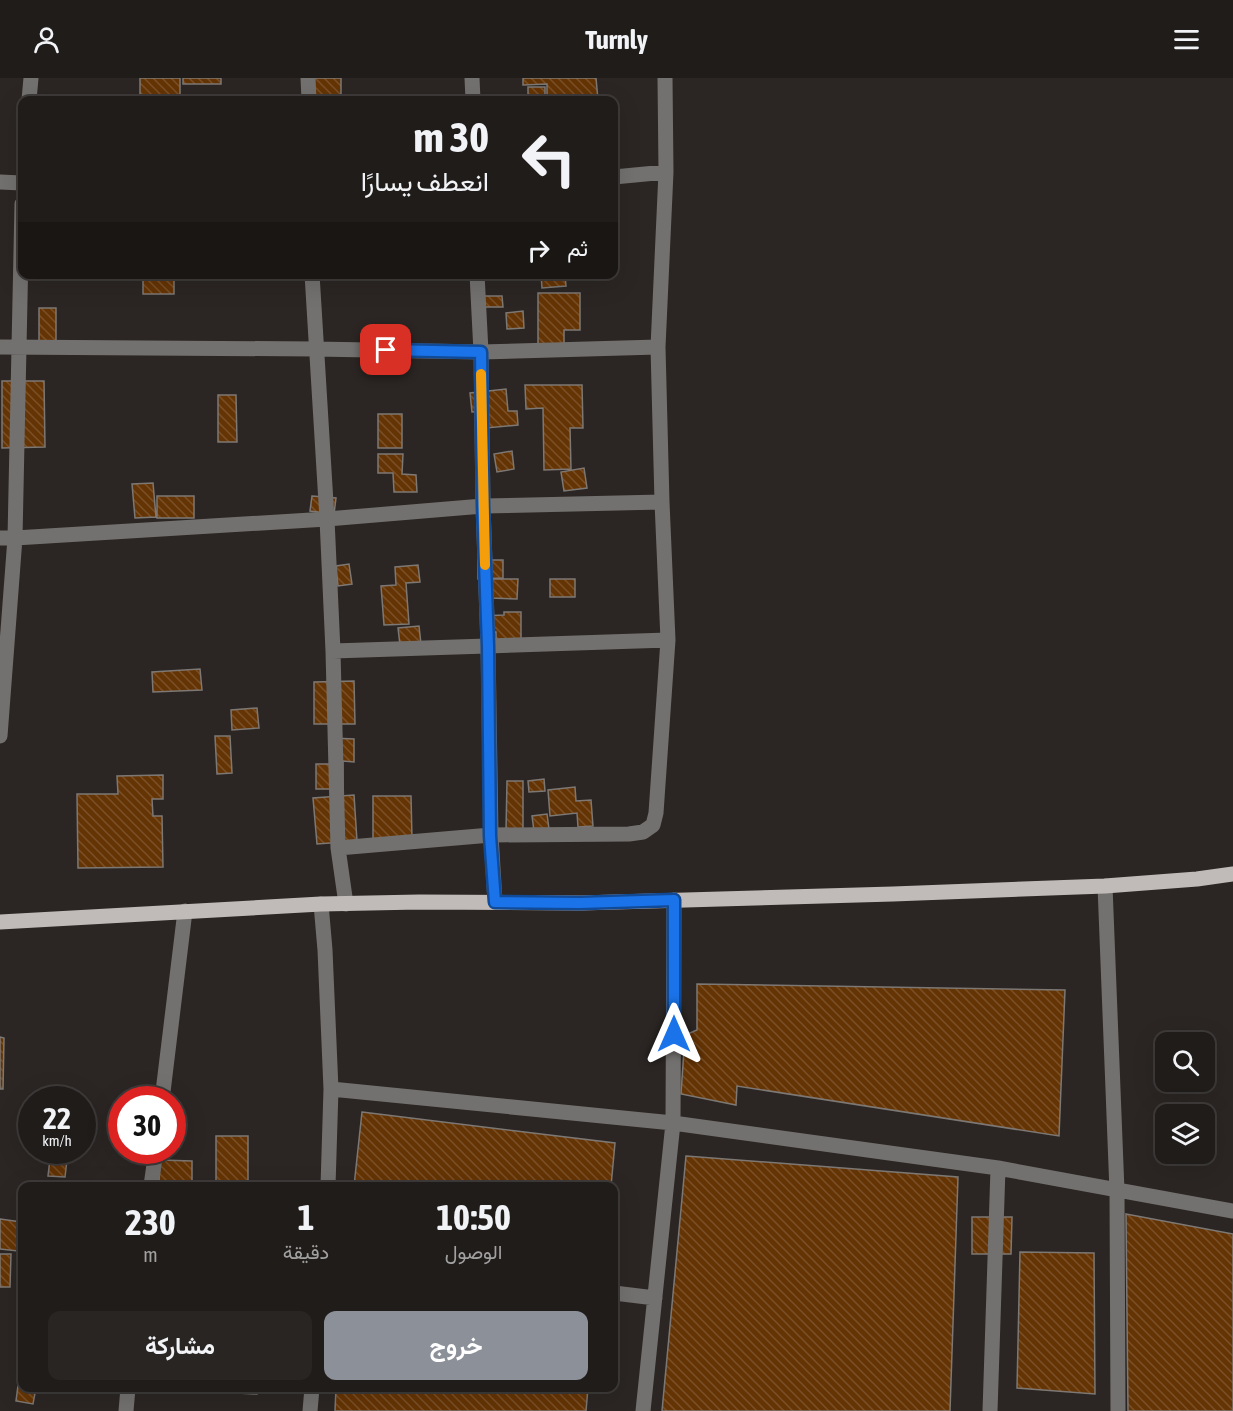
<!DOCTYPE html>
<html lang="ar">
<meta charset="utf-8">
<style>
:root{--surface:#201c1a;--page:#282523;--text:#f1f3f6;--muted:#a2a1a2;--line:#3d3a39;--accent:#8c9099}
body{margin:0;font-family:"Asap Condensed",Vazirmatn,sans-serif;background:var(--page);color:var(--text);direction:rtl;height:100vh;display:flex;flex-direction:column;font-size:22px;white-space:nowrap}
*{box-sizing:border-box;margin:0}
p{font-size:20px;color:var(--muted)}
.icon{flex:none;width:33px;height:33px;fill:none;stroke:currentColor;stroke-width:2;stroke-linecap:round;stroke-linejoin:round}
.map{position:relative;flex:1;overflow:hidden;direction:ltr}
.drawer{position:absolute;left:18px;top:1104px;width:600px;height:210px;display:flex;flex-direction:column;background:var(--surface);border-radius:12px;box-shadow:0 6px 24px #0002,0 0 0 2px var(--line);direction:rtl}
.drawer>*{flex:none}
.hud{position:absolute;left:18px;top:18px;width:600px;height:183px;border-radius:12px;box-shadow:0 6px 24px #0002,0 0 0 2px var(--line);direction:rtl;background:#201c1a;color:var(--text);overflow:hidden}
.fabs{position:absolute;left:1155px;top:954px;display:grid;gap:12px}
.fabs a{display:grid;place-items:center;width:60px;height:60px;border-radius:12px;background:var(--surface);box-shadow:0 6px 24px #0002,0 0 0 2px var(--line);font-size:30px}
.speed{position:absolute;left:18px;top:1008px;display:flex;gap:12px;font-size:30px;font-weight:700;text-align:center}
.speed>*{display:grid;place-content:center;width:78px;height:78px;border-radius:50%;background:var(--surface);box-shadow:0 6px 24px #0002,0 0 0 2px var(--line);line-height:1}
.speed small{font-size:15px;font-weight:400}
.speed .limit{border:9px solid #d22;background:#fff;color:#111}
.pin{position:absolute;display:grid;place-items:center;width:51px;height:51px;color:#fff;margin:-26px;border-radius:12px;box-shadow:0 3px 9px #0006}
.me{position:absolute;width:66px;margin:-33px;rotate:0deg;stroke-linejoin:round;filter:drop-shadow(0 0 4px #0008)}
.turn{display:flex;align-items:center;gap:21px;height:126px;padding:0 30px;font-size:27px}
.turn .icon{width:78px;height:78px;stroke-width:2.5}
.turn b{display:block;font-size:42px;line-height:51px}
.then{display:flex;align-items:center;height:57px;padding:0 30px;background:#0003;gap:12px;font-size:22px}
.eta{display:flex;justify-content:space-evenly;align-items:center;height:102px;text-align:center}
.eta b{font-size:36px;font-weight:700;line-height:42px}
.primary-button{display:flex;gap:12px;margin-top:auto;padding:12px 30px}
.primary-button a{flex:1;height:69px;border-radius:12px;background:var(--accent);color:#fff;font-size:24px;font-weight:700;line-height:69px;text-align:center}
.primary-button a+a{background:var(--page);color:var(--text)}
header{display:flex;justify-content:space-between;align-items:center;height:78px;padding:0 30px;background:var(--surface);font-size:27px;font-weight:700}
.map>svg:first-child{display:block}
.building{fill:url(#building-back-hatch);stroke:#7d7874;stroke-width:1.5}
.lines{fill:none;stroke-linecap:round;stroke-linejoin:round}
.minor{stroke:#73716f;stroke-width:15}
.major{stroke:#c0bbb8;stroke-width:15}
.route-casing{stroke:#114b97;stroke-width:15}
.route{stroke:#1a73e8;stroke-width:10}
.slow{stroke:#f59e0b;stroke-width:10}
</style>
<header><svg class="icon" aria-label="menu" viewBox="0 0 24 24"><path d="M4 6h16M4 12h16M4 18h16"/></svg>Turnly<svg class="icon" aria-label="person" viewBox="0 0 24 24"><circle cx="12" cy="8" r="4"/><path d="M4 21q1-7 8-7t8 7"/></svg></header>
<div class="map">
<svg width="1233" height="1333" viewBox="0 0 1233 1333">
<defs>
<pattern id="building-back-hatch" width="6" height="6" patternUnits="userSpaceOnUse" patternTransform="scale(1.5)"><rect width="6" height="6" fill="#653404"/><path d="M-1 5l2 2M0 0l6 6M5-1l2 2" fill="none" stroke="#7a5028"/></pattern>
</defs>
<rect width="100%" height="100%" fill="#2b2623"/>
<!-- building -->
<path class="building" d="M140,0H180V22H140Z
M183,0H221V6H183Z
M305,0H341V22H305Z
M523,0H596L598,22H523L547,20V6L523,7Z
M528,9H545V19H528Z
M35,196H82V200H35Z
M143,196H174V216H143Z
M541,196H565L566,208L542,210Z
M538,215H580V252H564V273H538Z
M483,218H502L503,229H483Z
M39,230H56V264H39Z
M523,233L524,250L507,251L506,235Z
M2,303H44L45,369L2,370Z
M525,307H582L583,350H570L571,391L544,392L543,330L526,331Z
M506,311L508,333H517L518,347L486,350L485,333L472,334L470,315Z
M218,317H236L237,364H218Z
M378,336H402V370H378Z
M512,373L514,391L497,394L494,376Z
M378,376H403L402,396L416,397L417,414H394L393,395H378Z
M584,390L587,410L564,413L561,394Z
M153,405L156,439L135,440L132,406Z
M157,418H194V440H157Z
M312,418L336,420L334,436L310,433Z
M478,482H503V500L478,501Z
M349,486L352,506L338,508L336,488Z
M418,487L420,504L406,505L409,546L384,547L381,508L396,507L395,489Z
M492,501H518L517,521L491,520Z
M550,501H575V519H550Z
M504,534H521V573H496V554H482V538L504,537Z
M419,548L421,566L400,567L398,550Z
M200,591L202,612L153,614L152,594Z
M354,603L355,646H314V604Z
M257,630L259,650L232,652L231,632Z
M215,658H230L232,695L217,696Z
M332,660L354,661V684L343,683V711H316V686H332Z
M163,697V721H152L153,738H162L163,789L78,790L77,716H118L117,698Z
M544,701L545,713L529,714L528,703Z
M507,703H523V753L506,752Z
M575,709L576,723L591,722L593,748L578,749L577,735L550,738L548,712Z
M354,717L357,763L317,766L313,720Z
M373,718H411L412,761H373Z
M547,736L549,751L534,753L532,738Z
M697,906L1065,912L1059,1058L737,1008L736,1027L681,1016L685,957L697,952Z
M0,959L4,960L3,1011H0Z
M362,1034L615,1065L611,1108H354Z
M216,1058H248V1108H216Z
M686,1078L958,1099L950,1333H662Z
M50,1081L67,1082L65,1099L48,1098Z
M160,1082L192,1083V1108H159Z
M1126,1136L1233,1156V1333H1128Z
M972,1139H1012L1011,1176H972Z
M0,1141L21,1144L18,1173L0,1171Z
M1020,1174L1094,1175L1095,1316L1017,1310Z
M0,1176H11L10,1209H0Z
M19,1300L22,1301V1310H36L33,1326L16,1323Z
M237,1310H258L257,1316L237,1315Z
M336,1310H588L586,1333H335Z"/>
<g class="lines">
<!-- minor -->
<path class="minor" d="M308,0L309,22
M472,0L473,22
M29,22L31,0
M614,99L666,94
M0,104L22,105
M312,196L327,441L333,573L338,770L346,826
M477,196L481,274L483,428L488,568L491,757L495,824
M0,269L315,271L481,274L658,269
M0,460H15L327,441L483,428L662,424
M333,573L668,562
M0,658L15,460L22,126
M338,770L491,757L629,756L643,754L653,747L656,735L668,562L662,424L658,269L666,94L665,0
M1105,808L1117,1113L1118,1333
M321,826L325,872L331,1011L673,1045L998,1090L1233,1133
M162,1022L185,833
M151,1108L156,1072
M328,1108L331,1011
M614,1215L655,1220
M126,1333L128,1310
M310,1333L312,1310
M643,1333L673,1045L674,822
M990,1333L998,1090"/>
<!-- major -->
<path class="major" d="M0,844L321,826L419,824L581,825L893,816L1105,808L1197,801L1233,796"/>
</g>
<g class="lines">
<defs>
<path id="route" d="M386,272L481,274L483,428L488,568L490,758L495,824L580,825L674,822V956"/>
</defs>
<!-- route casing -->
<use href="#route" class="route-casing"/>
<!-- route -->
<use href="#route" class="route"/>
<!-- slow -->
<path class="slow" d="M481,296L485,487"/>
</g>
</svg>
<div class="fabs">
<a><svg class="icon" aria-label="search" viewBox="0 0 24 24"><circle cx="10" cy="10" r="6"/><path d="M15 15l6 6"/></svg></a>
<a><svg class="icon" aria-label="layers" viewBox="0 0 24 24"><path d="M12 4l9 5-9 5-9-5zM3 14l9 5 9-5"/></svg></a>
</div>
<div class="speed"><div>22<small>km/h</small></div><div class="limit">30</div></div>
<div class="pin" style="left:386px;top:272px;background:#d93025"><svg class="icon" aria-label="arrive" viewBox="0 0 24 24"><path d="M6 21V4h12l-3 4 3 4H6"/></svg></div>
<svg class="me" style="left:674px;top:956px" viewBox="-20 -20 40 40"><path d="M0-17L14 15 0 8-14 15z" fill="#1a73e8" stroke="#fff" stroke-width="4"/></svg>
<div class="hud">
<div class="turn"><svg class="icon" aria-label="left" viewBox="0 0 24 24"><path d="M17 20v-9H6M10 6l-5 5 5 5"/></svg><div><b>30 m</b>انعطف يسارًا</div></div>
<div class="then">ثم<svg class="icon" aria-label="right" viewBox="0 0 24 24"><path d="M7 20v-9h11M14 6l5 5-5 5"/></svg></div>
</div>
<section class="drawer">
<div class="eta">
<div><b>10:50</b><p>الوصول</p></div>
<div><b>1</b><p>دقيقة</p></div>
<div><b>230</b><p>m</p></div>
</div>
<div class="primary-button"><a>خروج</a><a>مشاركة</a></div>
</section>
</div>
